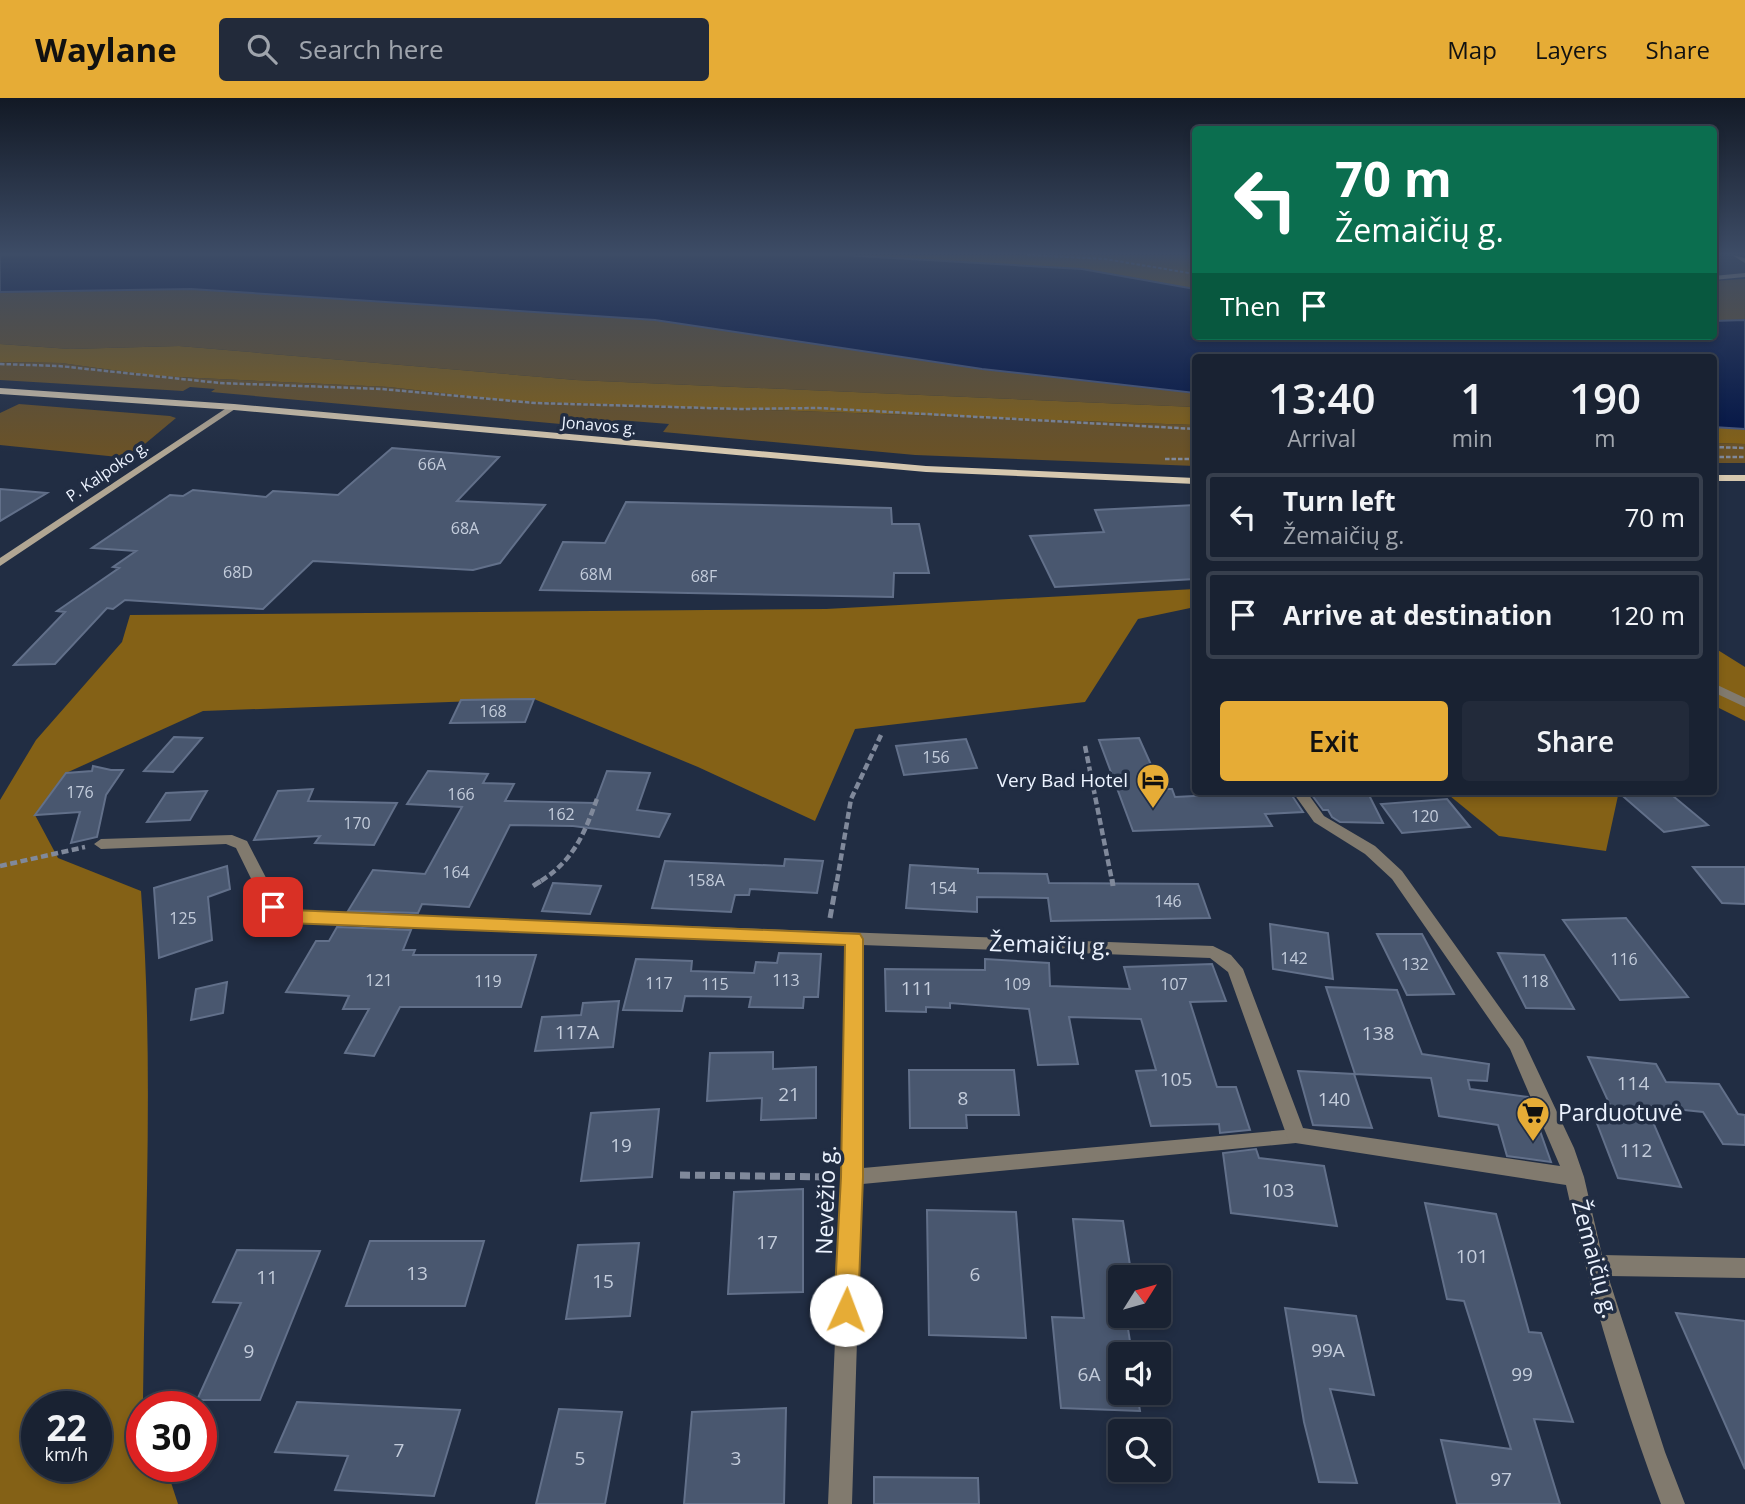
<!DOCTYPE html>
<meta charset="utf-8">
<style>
:root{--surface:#192232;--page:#222a3a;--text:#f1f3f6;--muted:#9fa4ac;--line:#373f4d;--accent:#e6ac36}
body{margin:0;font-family:"Open Sans",sans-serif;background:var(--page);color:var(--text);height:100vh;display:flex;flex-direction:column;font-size:26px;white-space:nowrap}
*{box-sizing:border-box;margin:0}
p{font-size:23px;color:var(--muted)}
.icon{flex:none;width:38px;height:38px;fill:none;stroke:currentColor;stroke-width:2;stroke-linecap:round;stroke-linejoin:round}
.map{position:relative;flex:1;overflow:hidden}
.panel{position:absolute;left:1192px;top:256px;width:525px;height:441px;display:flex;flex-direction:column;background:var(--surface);border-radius:7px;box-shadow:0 4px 10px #0003,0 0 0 2px var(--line)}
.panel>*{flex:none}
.guide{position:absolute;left:1192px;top:28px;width:525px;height:214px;border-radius:7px;box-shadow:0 4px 10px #0003,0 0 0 2px var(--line);background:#0b6e4f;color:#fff;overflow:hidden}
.needle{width:46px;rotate:53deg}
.controls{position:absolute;left:1108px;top:1167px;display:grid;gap:14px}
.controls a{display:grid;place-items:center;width:63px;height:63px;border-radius:7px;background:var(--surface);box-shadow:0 4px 10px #0003,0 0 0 2px var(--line);font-size:35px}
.speed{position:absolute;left:21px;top:1293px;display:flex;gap:14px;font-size:35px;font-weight:700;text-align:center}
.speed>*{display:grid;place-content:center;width:91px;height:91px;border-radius:50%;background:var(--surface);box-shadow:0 4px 10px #0003,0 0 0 2px var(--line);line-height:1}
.speed small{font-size:18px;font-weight:400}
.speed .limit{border:10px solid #d22;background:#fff;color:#111}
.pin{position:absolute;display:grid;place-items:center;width:60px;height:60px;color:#fff;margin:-30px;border-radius:14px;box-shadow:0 4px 10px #0006}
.me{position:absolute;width:77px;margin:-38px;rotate:2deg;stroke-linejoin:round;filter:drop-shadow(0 0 5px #0008)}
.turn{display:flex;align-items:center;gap:24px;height:147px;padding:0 28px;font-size:32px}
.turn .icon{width:91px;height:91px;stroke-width:2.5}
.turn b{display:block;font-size:49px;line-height:60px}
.then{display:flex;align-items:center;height:66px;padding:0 28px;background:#0003;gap:14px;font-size:26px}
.eta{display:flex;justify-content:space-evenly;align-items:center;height:119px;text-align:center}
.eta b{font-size:42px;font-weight:600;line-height:49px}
.action{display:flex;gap:14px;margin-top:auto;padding:14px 28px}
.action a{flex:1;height:80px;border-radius:7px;background:var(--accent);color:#111;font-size:28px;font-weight:600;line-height:80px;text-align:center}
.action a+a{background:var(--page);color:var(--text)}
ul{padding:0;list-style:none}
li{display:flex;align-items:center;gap:21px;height:88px;margin:0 14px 10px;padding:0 14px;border:4px solid var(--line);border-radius:7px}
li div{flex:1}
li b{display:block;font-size:26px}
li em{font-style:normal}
header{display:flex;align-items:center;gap:42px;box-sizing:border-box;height:98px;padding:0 35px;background:var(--accent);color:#111}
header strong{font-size:33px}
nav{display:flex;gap:38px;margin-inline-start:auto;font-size:24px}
.search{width:490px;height:63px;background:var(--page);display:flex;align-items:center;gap:18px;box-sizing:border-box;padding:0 24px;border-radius:7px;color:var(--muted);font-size:26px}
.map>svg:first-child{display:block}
.green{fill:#6a5227}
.forest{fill:#846116;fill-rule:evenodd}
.water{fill:#001244;stroke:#47567c;stroke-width:2}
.building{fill:#49576f;stroke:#62708a;stroke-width:2}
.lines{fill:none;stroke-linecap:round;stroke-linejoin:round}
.path-far4{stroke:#80899b;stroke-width:2;stroke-dasharray:3.5 2;stroke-linecap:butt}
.path-far3{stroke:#80899b;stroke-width:2.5;stroke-dasharray:4.5 2;stroke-linecap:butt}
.path-far2{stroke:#80899b;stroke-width:4.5;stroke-dasharray:7 3.5;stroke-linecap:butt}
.path-far1{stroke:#80899b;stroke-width:5;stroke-dasharray:9 4.5;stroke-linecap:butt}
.path{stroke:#80899b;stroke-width:7;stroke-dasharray:10 5;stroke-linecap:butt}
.lane{fill:#817a6e;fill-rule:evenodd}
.street{fill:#817a6e;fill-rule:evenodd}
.secondary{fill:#b1a693;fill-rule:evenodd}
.primary{fill:#d6c8af;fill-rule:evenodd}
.route{fill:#e6ac36;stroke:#967023;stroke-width:2}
.labels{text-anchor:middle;stroke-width:7;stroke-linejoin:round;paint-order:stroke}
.far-street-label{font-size:16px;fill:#ecf3ff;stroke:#212d43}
.number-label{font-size:16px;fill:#c3ccdb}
.poi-label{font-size:19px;fill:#ecf3ff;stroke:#212d43;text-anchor:end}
.near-number-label{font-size:19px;fill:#c3ccdb}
.near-street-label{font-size:23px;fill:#ecf3ff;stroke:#212d43}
.near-poi-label{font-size:23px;fill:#ecf3ff;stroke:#212d43;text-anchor:start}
</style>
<header>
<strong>Waylane</strong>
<div class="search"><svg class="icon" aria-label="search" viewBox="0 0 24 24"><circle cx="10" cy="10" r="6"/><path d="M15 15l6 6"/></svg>Search here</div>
<nav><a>Map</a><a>Layers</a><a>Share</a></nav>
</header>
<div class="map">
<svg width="1745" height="1406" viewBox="0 0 1745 1406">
<rect width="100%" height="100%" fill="#212d43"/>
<!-- green -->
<path class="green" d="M1745,181V222L1713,223V183Z
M191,191L655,222L982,271L1195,295V309L576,282L179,248L70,251L0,246V194Z
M0,264L61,265L155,278L389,289L508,303L1195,327V368L915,357L663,334L669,326L618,322L605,330L211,294L215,291L190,289L183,293L0,282Z
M19,306L170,318L176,320L128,360L0,347V315Z
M1713,345L1745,346V365H1713Z"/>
<!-- forest -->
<path class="forest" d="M841,157H1195V190H1182L1082,171Z
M0,246L70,251L179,248L576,282L1195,309V327L508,303L389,289L155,278L61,265L0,264Z
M1713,329L1745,331V346L1713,345Z
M1195,491V509L1138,521L1085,604L855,631L815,723L698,669L534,601L203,613L66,675L35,717L58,760L141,793C154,961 145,1131 143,1300L146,1309H142V1368L166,1369L178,1406H0V702L36,642L122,544L130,517L826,511ZM37,1309H96V1368H37Z
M1713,549L1745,569V623L1713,607Z
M1435,693H1619L1606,753L1499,738L1450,698Z"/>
<!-- water -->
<path class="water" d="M0,157H841L1082,171L1195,191V238H1713V223L1745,222V331L1713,329V259H1195V295L982,271L655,222L191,191L0,194Z"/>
<!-- building -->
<path class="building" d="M392,350L499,359L457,403L545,407L500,465L473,472L313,463L263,511L125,502L113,511L107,510L55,566L14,567L65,514L57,513L119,470L113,469L136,453L92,450L170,397L183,398L193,392L266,399L273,393L338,397Z
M0,391L47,395L0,423Z
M626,404L891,410L892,426H919L929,475H894L893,499L540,492L563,444L605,445Z
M1195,407V481L1055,489L1030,438L1104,434L1095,412Z
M534,601L525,624L450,625L461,602Z
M174,639L202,640L173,674L144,673Z
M1139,640L1162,691H1172L1175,699L1289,693L1303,714L1265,716L1272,728L1133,733L1099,642Z
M966,641L977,670L904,677L896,648Z
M93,668L111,672H123L106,697L97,739L71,745L80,714L35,717L66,675L92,673Z
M428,673L488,676L483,685L514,686L505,703L595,705L607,673L650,675L637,712L670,716L659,739L573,728L510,727L469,809L422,806L418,815L348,813L373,772L425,776L462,709L407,706Z
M313,691L308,703L397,705L374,747L315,745L320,738L254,742L278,693Z
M207,693L190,722L147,724L166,695Z
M1309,693H1367L1383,725L1340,724L1332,719L1328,712H1323Z
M1617,693H1667L1708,727L1664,734Z
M1447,701L1470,729L1402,735L1381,706Z
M785,761L823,763L817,795L750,791L749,797H735L731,814L652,810L665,763L784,768Z
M910,767L978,771V775L1047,776L1049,785L1198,786L1210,820L1051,823L1048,800L977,799V814L906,810Z
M227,768L230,791L208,799L212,842L159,860L154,790Z
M1693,769H1745V806L1722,805Z
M553,785L601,788L590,816L542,813Z
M1626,820L1688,899L1620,902L1563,822Z
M1270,826L1328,835L1333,881L1273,871Z
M337,829L411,832L403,852H415L413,857H536L521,909H400L374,958L345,955L369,911H343L349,898L286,894L316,843H329Z
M1377,836H1422L1454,896L1407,897Z
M779,855L821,856L818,899H804L803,910L749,909L751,899L685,898L682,913L623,912L636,861L692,863L691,873L754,875L756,864L777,865Z
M1498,855L1544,857L1574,911L1526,910Z
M985,861L1049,865L1050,888L1130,891L1124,869L1212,866L1226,903L1190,904L1217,989H1236L1250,1032L1220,1035L1219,1026L1151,1028L1136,973L1156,972L1141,921L1069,919L1078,966L1038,967L1029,911L950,905V910L926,909V914L886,913L885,871L985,872Z
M227,884L223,915L191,922L196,891Z
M1326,889L1397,892L1422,956L1489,966L1487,983L1468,982L1470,991L1528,999L1551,1064L1507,1058L1498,1027L1439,1018L1431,980L1355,976Z
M619,903L613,949L535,953L542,919L581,917L583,905Z
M773,954V971L816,969V1020L761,1022L762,1000L707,1003L710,955Z
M1588,959L1656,966L1666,984L1719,986L1738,1016L1745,1017V1047L1723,1046L1703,1014L1646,1008L1681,1089L1618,1080L1593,1015L1615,1018Z
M909,972H1014L1019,1017H966L967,1030H910Z
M1298,973L1354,976L1372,1030L1313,1027Z
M659,1011L652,1079L581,1083L591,1015Z
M1256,1051L1259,1060L1324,1068L1337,1128L1231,1115L1223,1055Z
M803,1091V1194L728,1196L734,1094Z
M1425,1105L1496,1116L1529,1234L1541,1235L1573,1324L1534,1321L1560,1406H1457L1441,1342L1511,1351L1464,1203L1447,1201Z
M927,1112L1016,1114L1026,1240L929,1237Z
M1073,1121L1123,1123L1132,1180H1120V1218H1126L1132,1256H1120V1295H1137L1140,1313L1061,1310L1052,1219L1084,1220Z
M370,1143H484L465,1208H346Z
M639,1145L630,1218L566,1221L578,1147Z
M237,1152L320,1153L260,1302H197L241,1205L213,1204Z
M1285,1210L1356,1218L1374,1297L1330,1291L1357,1385L1319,1384L1304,1324Z
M1676,1215L1745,1223V1371Z
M297,1304L460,1312L434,1398L335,1392L348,1358L275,1354Z
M786,1310L784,1406H684L692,1314Z
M559,1311L622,1314L605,1406H536Z
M874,1379L978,1380L979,1406H874Z"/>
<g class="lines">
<!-- path-far4 -->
<path class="path-far4" d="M1027,157L1105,161L1195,176"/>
<!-- path-far3 -->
<path class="path-far3" d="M0,266L59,268L220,285L382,291L535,305L741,311L818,310L1195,331
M1713,349L1745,350
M1713,359H1745
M1165,361H1195"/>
<!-- path-far2 -->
<path class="path-far2" d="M1085,648L1112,783
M0,768L85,749
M541,783C575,761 585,734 598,698
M837,783L851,701L881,637"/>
<!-- path-far1 -->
<path class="path-far1" d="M1112,781L1113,788
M533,788L544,781
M830,820L837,781"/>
<!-- path -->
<path class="path" d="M680,1077L830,1079"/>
<!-- lane -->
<path class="lane" d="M1296,1031L1302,1033L1304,1038L1302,1043L1296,1045L852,1087L846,1085L843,1079L846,1073L852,1071Z"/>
<!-- street -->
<path class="street" d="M1713,585L1745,600V609L1713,594Z
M1292,693H1306L1324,718L1375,748L1402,773L1523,942L1574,1050L1584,1079L1602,1157L1745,1160V1180L1608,1178L1665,1354L1685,1406H1661C1622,1302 1590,1195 1566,1087L1289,1044L1228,874L1210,860L862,847V1079L852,1406H828L842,1079L846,846L288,825L267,813L236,750L226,746L101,751L94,746L101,741L232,737L247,743L279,805L291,813L1213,848L1231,857L1243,871L1303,1030L1560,1068L1510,951L1392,781L1365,756L1314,724Z"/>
<!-- secondary -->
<path class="secondary" d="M1745,175V179L1713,182V178Z
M231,307L238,309L0,468V460Z"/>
<!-- primary -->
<path class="primary" d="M1732,157L1745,160V165Z
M0,290L234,306L926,368L1195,380V386L926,374L234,312L0,296Z
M1713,377H1745V383H1713Z"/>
</g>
<!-- sky -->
<linearGradient id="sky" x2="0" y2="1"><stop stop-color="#121925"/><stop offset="0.44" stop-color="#3d4c66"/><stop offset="1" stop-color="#3d4c66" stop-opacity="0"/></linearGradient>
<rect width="1745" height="354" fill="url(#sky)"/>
<!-- route -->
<path class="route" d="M273,803L292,812L860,836L863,841V1079L858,1212L855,1221L846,1224L837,1221L834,1212L841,1079L845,847L288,825L267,814L264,809L267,805Z"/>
<!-- icons -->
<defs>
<symbol id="hotel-pin" viewBox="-11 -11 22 30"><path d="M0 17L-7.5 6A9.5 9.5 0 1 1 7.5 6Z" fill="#e6ac36" stroke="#212d43"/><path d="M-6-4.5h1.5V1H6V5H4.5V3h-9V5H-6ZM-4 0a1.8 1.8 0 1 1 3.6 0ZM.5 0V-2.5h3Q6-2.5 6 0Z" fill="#111"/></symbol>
<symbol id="supermarket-pin" viewBox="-11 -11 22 30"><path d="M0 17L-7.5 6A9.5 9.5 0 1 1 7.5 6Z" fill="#e6ac36" stroke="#212d43"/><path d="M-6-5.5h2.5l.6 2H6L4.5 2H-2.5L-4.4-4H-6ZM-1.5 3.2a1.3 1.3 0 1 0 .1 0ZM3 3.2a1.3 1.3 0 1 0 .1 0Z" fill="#111"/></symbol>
</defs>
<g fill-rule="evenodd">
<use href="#hotel-pin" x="1134" y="663" width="38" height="52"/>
<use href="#supermarket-pin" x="1514" y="996" width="38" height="52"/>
</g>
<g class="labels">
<!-- far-street labels -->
<g class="far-street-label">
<text transform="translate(599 327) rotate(5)" y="6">Jonavos g.</text>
<text transform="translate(107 373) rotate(-34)" y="6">P. Kalpoko g.</text>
</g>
<!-- number labels -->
<g class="number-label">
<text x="432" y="372">66A</text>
<text x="465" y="436">68A</text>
<text x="238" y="480">68D</text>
<text x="596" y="482">68M</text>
<text x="704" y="484">68F</text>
<text x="493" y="619">168</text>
<text x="936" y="665">156</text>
<text x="80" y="700">176</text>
<text x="461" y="702">166</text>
<text x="561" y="722">162</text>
<text x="1425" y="724">120</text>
<text x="357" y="731">170</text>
<text x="456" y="780">164</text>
<text x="706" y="788">158A</text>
<text x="943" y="796">154</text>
<text x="1168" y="809">146</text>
<text x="183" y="826">125</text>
<text x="1294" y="866">142</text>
<text x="1624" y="867">116</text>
<text x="1415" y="872">132</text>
<text x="379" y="888">121</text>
<text x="786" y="888">113</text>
<text x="488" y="889">119</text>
<text x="1535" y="889">118</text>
<text x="659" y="891">117</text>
<text x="715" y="892">115</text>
<text x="1017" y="892">109</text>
<text x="1174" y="892">107</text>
</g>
<!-- poi labels -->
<g class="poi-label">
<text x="1128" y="689">Very Bad Hotel</text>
</g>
<!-- near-number labels -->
<g class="near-number-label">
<text x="917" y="897">111</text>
<text x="577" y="941">117A</text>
<text x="1378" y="942">138</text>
<text x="1176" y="988">105</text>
<text x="1633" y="992">114</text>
<text x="789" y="1003">21</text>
<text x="963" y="1007">8</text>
<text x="1334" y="1008">140</text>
<text x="621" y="1054">19</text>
<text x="1636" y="1059">112</text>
<text x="1278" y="1099">103</text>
<text x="767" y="1151">17</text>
<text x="1472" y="1165">101</text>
<text x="417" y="1182">13</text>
<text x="975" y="1183">6</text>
<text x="267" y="1186">11</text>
<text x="603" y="1190">15</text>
<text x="1328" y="1259">99A</text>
<text x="249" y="1260">9</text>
<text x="1089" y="1283">6A</text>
<text x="1522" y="1283">99</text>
<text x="399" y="1359">7</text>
<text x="580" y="1367">5</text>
<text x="736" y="1367">3</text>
<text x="1501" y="1388">97</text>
</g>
<!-- near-street labels -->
<g class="near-street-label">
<text transform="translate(1050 847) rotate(2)" y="8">Žemaičių g.</text>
<text transform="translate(826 1102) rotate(-88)" y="8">Nevėžio g.</text>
<text transform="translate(1595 1161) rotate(75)" y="8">Žemaičių g.</text>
</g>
<!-- near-poi labels -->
<g class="near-poi-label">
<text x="1558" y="1023">Parduotuvė</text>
</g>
</g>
</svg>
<div class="controls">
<a><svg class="needle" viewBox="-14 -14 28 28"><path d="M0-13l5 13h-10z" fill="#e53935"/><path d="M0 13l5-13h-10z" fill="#9fa4ac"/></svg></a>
<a><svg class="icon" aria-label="sound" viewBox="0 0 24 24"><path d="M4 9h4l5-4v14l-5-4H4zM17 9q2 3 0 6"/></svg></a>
<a><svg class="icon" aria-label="search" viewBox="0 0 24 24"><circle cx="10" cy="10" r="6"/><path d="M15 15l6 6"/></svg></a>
</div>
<div class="speed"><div>22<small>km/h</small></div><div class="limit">30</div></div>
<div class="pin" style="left:273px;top:809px;background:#d93025"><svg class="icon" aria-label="arrive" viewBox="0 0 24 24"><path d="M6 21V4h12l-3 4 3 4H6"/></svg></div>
<svg class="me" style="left:846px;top:1212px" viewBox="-20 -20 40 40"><circle r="19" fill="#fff"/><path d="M0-13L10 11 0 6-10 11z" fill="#e6ac36"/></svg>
<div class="guide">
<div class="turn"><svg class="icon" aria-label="left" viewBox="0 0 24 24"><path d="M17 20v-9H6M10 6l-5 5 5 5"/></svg><div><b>70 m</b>Žemaičių g.</div></div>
<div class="then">Then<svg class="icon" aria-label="arrive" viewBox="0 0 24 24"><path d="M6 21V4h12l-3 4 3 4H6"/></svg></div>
</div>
<section class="panel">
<div class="eta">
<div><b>13:40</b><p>Arrival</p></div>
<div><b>1</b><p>min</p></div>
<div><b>190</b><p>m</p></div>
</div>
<ul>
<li><svg class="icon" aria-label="left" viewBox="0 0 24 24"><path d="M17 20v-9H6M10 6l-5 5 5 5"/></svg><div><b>Turn left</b><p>Žemaičių g.</p></div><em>70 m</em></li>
<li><svg class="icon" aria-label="arrive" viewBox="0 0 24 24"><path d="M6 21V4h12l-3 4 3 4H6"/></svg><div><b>Arrive at destination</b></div><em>120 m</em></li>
</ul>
<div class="action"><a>Exit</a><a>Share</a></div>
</section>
</div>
